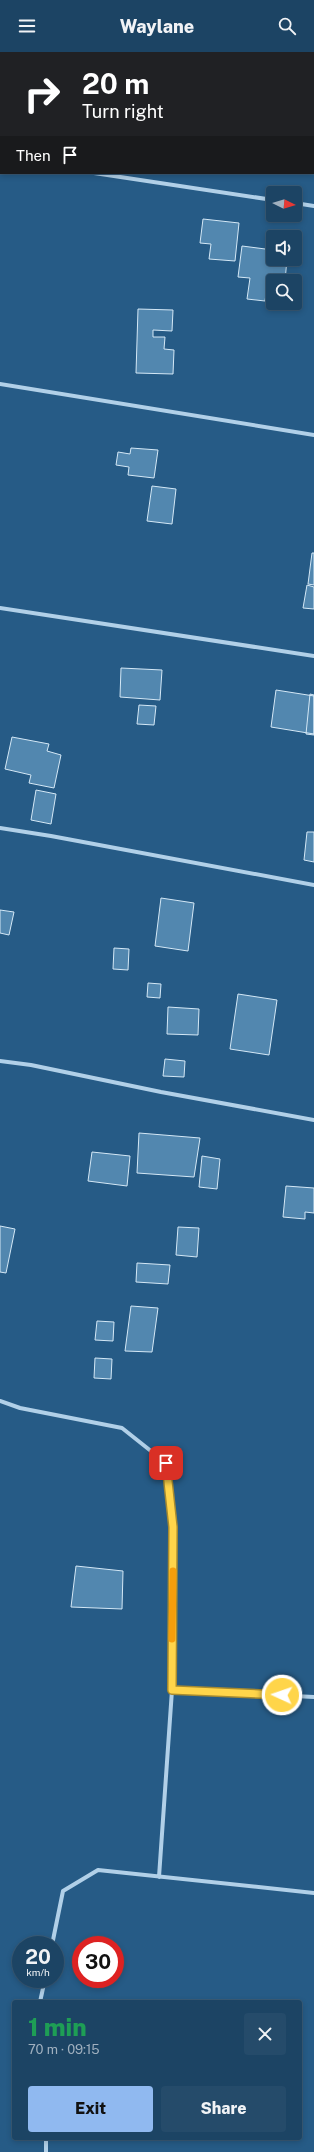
<!DOCTYPE html>
<meta charset="utf-8">
<style>
:root{--surface:#1c4464;--page:#254b6a;--text:#f1f3f6;--muted:#a0b0bf;--line:#3a5c78;--accent:#90b9f0}
body{margin:0;font-family:"Public Sans",sans-serif;background:var(--page);color:var(--text);height:100vh;display:flex;flex-direction:column;font-size:15px;white-space:nowrap}
*{box-sizing:border-box;margin:0}
p{font-size:13px;color:var(--muted)}
.icon{flex:none;width:22px;height:22px;fill:none;stroke:currentColor;stroke-width:2;stroke-linecap:round;stroke-linejoin:round}
.map{position:relative;flex:1;overflow:hidden}
.details{position:absolute;left:12px;top:1948px;width:290px;height:140px;display:flex;flex-direction:column;background:var(--surface);border-radius:4px;box-shadow:0 2px 6px #0003,0 0 0 1px var(--line)}
.details>*{flex:none}
.banner{position:absolute;left:0px;top:0px;width:314px;height:122px;box-shadow:0 2px 6px #0003,0 0 0 1px var(--line);background:#202124;color:#fff;overflow:hidden}
.needle{width:26px;rotate:95deg}
.controls{position:absolute;left:266px;top:134px;display:grid;gap:8px}
.controls a{display:grid;place-items:center;width:36px;height:36px;border-radius:4px;background:var(--surface);box-shadow:0 2px 6px #0003,0 0 0 1px var(--line);font-size:20px}
.speed{position:absolute;left:12px;top:1884px;display:flex;gap:8px;font-size:20px;font-weight:700;text-align:center}
.speed>*{display:grid;place-content:center;width:52px;height:52px;border-radius:50%;background:var(--surface);box-shadow:0 2px 6px #0003,0 0 0 1px var(--line);line-height:1}
.speed small{font-size:10px;font-weight:400}
.speed .limit{border:6px solid #d22;background:#fff;color:#111}
.pin{position:absolute;display:grid;place-items:center;width:34px;height:34px;color:#fff;margin:-17px;border-radius:8px;box-shadow:0 2px 6px #0006}
.me{position:absolute;width:44px;margin:-22px;rotate:273deg;stroke-linejoin:round;filter:drop-shadow(0 0 3px #0008)}
.turn{display:flex;align-items:center;gap:14px;height:84px;padding:0 16px;font-size:18px}
.turn .icon{width:52px;height:52px;stroke-width:2.5}
.turn b{display:block;font-size:28px;line-height:34px}
.then{display:flex;align-items:center;height:38px;padding:0 16px;background:#0003;gap:8px;font-size:15px}
.round{display:grid;place-items:center;flex:none;width:42px;height:42px;border-radius:4px;background:var(--page)}
.head{display:flex;align-items:center;justify-content:space-between;height:68px;padding:0 16px}
h1{font-size:24px;font-weight:800;line-height:30px;color:#1e9e55}
.primary-button{display:flex;gap:8px;margin-top:auto;padding:8px 16px}
.primary-button a{flex:1;height:46px;border-radius:4px;background:var(--accent);color:#111;font-size:16px;font-weight:800;line-height:46px;text-align:center}
.primary-button a+a{background:var(--page);color:var(--text)}
header{display:flex;justify-content:space-between;align-items:center;height:52px;padding:0 16px;background:var(--surface);font-size:18px;font-weight:800}
.map>svg:first-child{display:block}
.building{fill:#5287af;stroke:#d4e8f6}
.lines{fill:none;stroke-linecap:round;stroke-linejoin:round}
.street{stroke:#b1d0e8;stroke-width:4}
.route-casing{stroke:#a68a30;stroke-width:10}
.route{stroke:#ffd54a;stroke-width:7}
.slow{stroke:#f59e0b;stroke-width:7}
</style>
<header><svg class="icon" aria-label="menu" viewBox="0 0 24 24"><path d="M4 6h16M4 12h16M4 18h16"/></svg>Waylane<svg class="icon" aria-label="search" viewBox="0 0 24 24"><circle cx="10" cy="10" r="6"/><path d="M15 15l6 6"/></svg></header>
<div class="map">
<svg width="314" height="2100" viewBox="0 0 314 2100">
<rect width="100%" height="100%" fill="#265b86"/>
<!-- building -->
<path class="building" d="M203,167L239,171L235,209L209,207L211,192L200,191Z
M242,194L273,198V207H287L285,229H273V236L267,235L265,249L247,247L250,226L238,225Z
M138,257L173,258L172,279L153,278V285H165L164,297L174,298L173,322L136,321Z
M131,396L158,398L154,426L128,423L129,415L116,413L118,400L130,402Z
M152,434L176,437L172,472L147,469Z
M312,501H314V533L308,532Z
M307,533L314,535V557L303,556Z
M121,616L162,618L160,648L120,645Z
M276,638L314,644V682L271,675Z
M310,642L314,643V683L306,682Z
M139,653L156,654L154,673L137,672Z
M12,685L49,692L47,699L61,703L54,736L29,731L31,723L5,717Z
M36,738L56,742L51,772L31,768Z
M307,780H314V810L304,808Z
M161,846L194,851L188,899L155,894Z
M0,858L14,860L9,883L0,881Z
M114,896L129,897L128,918L113,917Z
M148,931L161,932L160,946L147,945Z
M238,942L277,948L269,1003L230,997Z
M168,955L199,957L198,983L167,982Z
M165,1007L185,1009L184,1025L163,1024Z
M139,1081L200,1086L194,1125L137,1121Z
M92,1100L130,1104L127,1134L88,1129Z
M202,1104L220,1107L217,1137L199,1135Z
M286,1134L314,1136V1161L305,1160V1167L283,1165Z
M0,1174L15,1177L6,1221L0,1220Z
M178,1175L199,1176L197,1205L176,1203Z
M137,1211L170,1213L168,1232L136,1230Z
M131,1254L158,1256L152,1300L125,1299Z
M97,1269L114,1270L113,1289L95,1288Z
M95,1306L112,1307L111,1327L94,1326Z
M76,1514L123,1519L122,1557L71,1555Z"/>
<g class="lines">
<!-- street -->
<path class="street" d="M1,1V0
M0,15L1,4
M0,107H1
M94,121L273,148
M295,151L314,154
M0,332L314,383
M0,556L314,604
M0,776L51,784L314,833
M0,1009L31,1013L161,1040L314,1068
M0,1349L20,1356L122,1376L166,1411L173,1475L172,1638L159,1825
M172,1638L314,1645
M52,1893L63,1839L98,1818L314,1841
M40,1950L45,1927
M46,2086V2100"/>
</g>
<g class="lines">
<defs>
<path id="route" d="M166,1411L173,1475L172,1638L282,1643"/>
</defs>
<!-- route casing -->
<use href="#route" class="route-casing"/>
<!-- route -->
<use href="#route" class="route"/>
<!-- slow -->
<path class="slow" d="M172,1587L173,1519"/>
</g>
</svg>
<div class="controls">
<a><svg class="needle" viewBox="-14 -14 28 28"><path d="M0-13l5 13h-10z" fill="#e53935"/><path d="M0 13l5-13h-10z" fill="#a0b0bf"/></svg></a>
<a><svg class="icon" aria-label="sound" viewBox="0 0 24 24"><path d="M4 9h4l5-4v14l-5-4H4zM17 9q2 3 0 6"/></svg></a>
<a><svg class="icon" aria-label="search" viewBox="0 0 24 24"><circle cx="10" cy="10" r="6"/><path d="M15 15l6 6"/></svg></a>
</div>
<div class="speed"><div>20<small>km/h</small></div><div class="limit">30</div></div>
<div class="pin" style="left:166px;top:1411px;background:#d93025"><svg class="icon" aria-label="arrive" viewBox="0 0 24 24"><path d="M6 21V4h12l-3 4 3 4H6"/></svg></div>
<svg class="me" style="left:282px;top:1643px" viewBox="-20 -20 40 40"><circle r="17" fill="#ffd54a" stroke="#fff" stroke-width="3"/><path d="M0-11L8 9 0 5-8 9z" fill="#fff"/></svg>
<div class="banner">
<div class="turn"><svg class="icon" aria-label="right" viewBox="0 0 24 24"><path d="M7 20v-9h11M14 6l5 5-5 5"/></svg><div><b>20 m</b>Turn right</div></div>
<div class="then">Then<svg class="icon" aria-label="arrive" viewBox="0 0 24 24"><path d="M6 21V4h12l-3 4 3 4H6"/></svg></div>
</div>
<section class="details">
<div class="head"><div><h1>1 min</h1><p>70 m · 09:15</p></div><a class="round"><svg class="icon" aria-label="close" viewBox="0 0 24 24"><path d="M6 6l12 12M18 6L6 18"/></svg></a></div>
<div class="primary-button"><a>Exit</a><a>Share</a></div>
</section>
</div>
